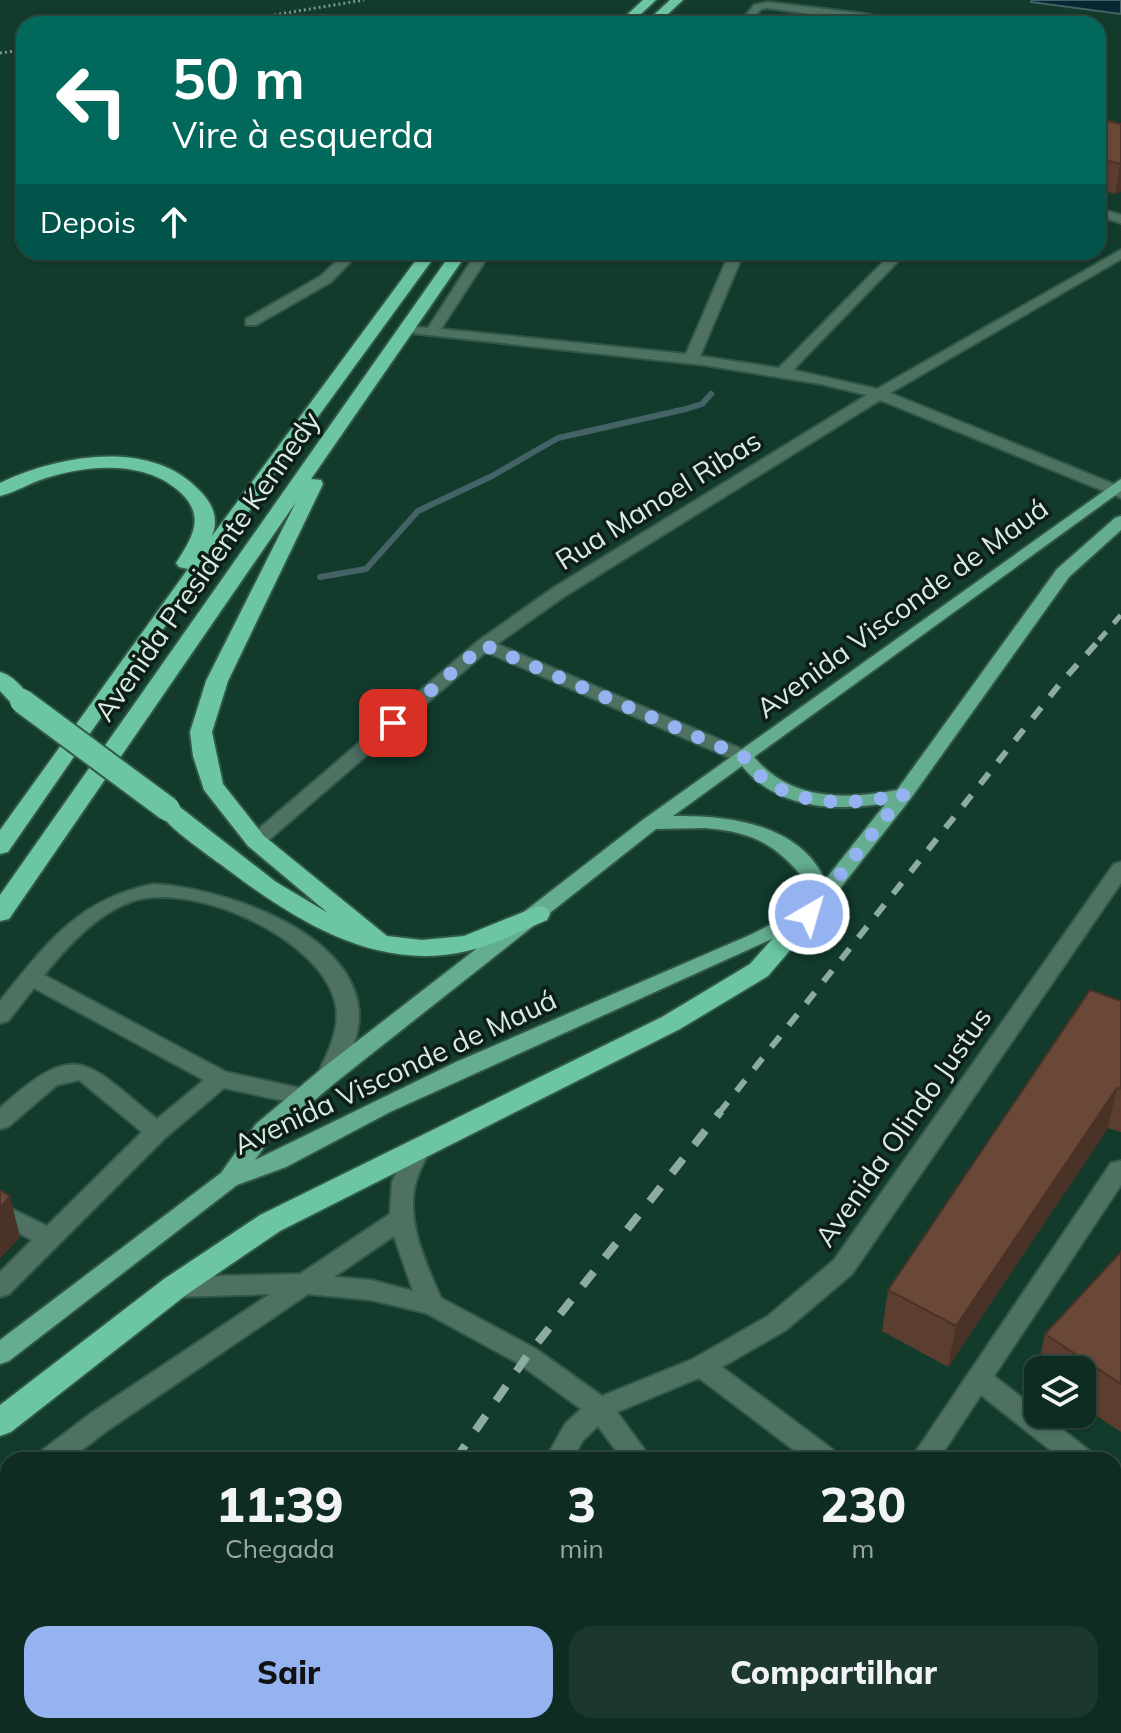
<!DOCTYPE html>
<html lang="pt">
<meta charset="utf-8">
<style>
:root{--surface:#0e2c21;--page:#1c382e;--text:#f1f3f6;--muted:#9ba7a5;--line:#2e483f;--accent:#95b2f1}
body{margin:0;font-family:Mulish,sans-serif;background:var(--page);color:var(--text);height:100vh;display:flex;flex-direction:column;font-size:30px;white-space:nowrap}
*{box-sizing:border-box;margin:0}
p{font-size:26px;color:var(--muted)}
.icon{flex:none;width:44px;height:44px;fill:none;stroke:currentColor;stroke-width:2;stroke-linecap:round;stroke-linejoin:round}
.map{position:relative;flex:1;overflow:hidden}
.side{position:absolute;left:0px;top:1452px;width:1122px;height:282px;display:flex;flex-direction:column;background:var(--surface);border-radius:24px 24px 0 0;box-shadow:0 2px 6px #0004,0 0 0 2px var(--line)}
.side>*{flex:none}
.guide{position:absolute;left:16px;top:16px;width:1090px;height:244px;border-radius:24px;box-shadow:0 2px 6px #0004,0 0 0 2px var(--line);background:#00695c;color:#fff;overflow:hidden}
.buttons{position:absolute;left:1024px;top:1356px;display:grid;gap:16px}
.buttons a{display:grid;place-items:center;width:72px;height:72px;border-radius:16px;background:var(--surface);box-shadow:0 2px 6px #0004,0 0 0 2px var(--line);font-size:40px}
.pin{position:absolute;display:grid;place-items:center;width:68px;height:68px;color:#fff;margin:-34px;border-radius:16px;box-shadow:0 4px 12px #0006}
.me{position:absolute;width:88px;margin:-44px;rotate:38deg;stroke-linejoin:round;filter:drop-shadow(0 0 6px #0008)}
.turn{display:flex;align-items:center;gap:28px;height:168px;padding:0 24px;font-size:36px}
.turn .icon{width:104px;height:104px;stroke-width:2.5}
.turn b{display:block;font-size:56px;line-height:68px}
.then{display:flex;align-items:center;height:76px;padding:0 24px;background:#0003;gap:16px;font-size:30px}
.eta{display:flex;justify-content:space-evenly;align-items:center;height:136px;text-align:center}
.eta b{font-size:48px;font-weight:800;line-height:56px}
.button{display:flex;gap:16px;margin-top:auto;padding:16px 24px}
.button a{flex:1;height:92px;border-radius:24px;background:var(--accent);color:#111;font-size:32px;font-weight:800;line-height:92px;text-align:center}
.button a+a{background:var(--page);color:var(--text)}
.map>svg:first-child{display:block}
.water{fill:#072732;stroke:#456267;stroke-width:2}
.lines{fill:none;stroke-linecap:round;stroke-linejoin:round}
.stream{stroke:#456267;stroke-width:6}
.minor-casing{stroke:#325749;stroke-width:4}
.major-casing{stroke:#325749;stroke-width:4}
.highway-casing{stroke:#325749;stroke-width:4}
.path{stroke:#79988b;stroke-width:3;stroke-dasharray:2 3;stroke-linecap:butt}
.minor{fill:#4e7162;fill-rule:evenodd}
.major{fill:#64ae8f;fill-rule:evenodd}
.highway{fill:#6bc6a1;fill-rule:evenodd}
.rail-far2{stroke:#8eab9f;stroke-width:5;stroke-dasharray:11 11;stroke-linecap:butt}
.rail-far1{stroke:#8eab9f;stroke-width:6;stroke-dasharray:14 14;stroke-linecap:butt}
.rail{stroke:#8eab9f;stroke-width:8;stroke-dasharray:18 18;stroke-linecap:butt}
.highway-bridge-casing{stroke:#325749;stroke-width:28;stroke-linecap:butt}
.highway-bridge{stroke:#6bc6a1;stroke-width:24}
.wall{fill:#5b3e30}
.shaded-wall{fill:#4a3227}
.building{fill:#6a4838;stroke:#4a3227;stroke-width:2}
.route{stroke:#95b2f1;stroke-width:14;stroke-dasharray:0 25.2}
.labels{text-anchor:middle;stroke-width:7;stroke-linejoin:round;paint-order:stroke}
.street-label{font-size:28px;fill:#d7ede3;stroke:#0e1e17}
</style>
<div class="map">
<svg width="1121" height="1733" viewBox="0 0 1121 1733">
<rect width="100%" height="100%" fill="#123b2c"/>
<!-- water -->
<path class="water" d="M1032,0H1121V14L1031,2Z"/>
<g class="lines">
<!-- stream -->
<path class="stream" d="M320,577L366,569L418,511L492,476L558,438L686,409L702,404L711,394"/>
<defs>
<path id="minor" d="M768,2L866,14L877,17L879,24L768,8L761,9L749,24H739L754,5Z
M1098,208L1121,215V223L1098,216Z
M1121,250V259L890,393L1121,487V498L880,400L565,596L497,644L751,753L753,757L751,761H737L486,652L263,845H249L246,841L249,837L478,641L553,588L867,395L821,384L704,365L401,332V326L428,328L477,252H491L441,329L686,354L730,252H744L700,356L779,368L893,252H907L793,370L877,389Z
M346,252H360L331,282L256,325H246V319L321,276Z
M1121,862V883L852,1274L786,1330L722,1367L836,1452L840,1460H807L699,1378L617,1412L652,1460H623L598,1426L583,1440L572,1460H545L565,1424L581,1409L518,1363L426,1313L371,1300L308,1294L108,1430L69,1460H36L40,1452L90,1414L270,1294L175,1297L166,1294L163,1287L166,1280L175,1277L300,1274L390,1214L392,1182L412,1140L420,1138L428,1140L432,1146C426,1158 420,1169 416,1181C405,1220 426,1264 441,1298L536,1349L602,1396L693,1359L768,1316L834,1260L1114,864ZM394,1236L413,1291L371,1280L334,1277Z
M154,884C221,888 353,930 359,1012C360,1036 348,1062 336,1082H320L317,1076C327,1054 340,1031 336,1006C324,939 194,881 133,901C97,913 67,947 44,975L226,1072L304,1089L312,1091L315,1097L312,1103L304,1105L224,1088L165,1138L9,1294L0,1297V1272L32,1240L0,1223V1203L47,1226L142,1132L79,1080L57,1085L8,1127L0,1129V1108C78,1037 86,1062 157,1119L204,1080L34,988L8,1021L0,1023V1001C46,944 78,899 154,884Z
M1121,1161V1185L994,1376L1038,1410V1414H1043L1091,1452L1095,1460H1063L981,1395L938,1460H910L1111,1163Z
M1114,1474L1121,1476V1502L1114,1499Z
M8,1480V1507L0,1510V1483Z
M1114,1664L1121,1666V1695L1114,1693Z
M465,1726H495L493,1733H463Z
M770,1726H800L803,1733H773Z"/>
<path id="major" d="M1121,479V491L754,757C791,801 846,800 897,790L1057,569L1115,518L1121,516V530L1069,577L911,798L816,919L390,1112L286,1167L237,1185L9,1361L0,1364V1340L221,1173L256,1124L320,1070L644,819ZM742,766C777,809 836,812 886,803L825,880C800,824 728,815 673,816ZM705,828C752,832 775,843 805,880L800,910L750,935L456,1062L255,1160L272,1136L336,1082L656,829Z"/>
<path id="highway" d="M643,0H656L630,24H617Z
M670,0H683L657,24H644Z
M422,252H438L145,654L8,852L0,854V830L188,569L179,567L176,563C192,538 206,517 181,493C147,460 88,464 46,478C30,483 16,492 0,496V483C59,455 151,438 200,491C213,504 219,519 212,536Z
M452,252H468L311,479L321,480L323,484L228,681L212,732L223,784L264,836L387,936L422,940L464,936L538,906L547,908L550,914L547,920C520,931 495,945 467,951C379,972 299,923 231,872C210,856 171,831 156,809L160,804H176L276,882L328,913L248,846L204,790L193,756L190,732L206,681L296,502L9,919L0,921V895Z
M0,672C13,675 25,690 33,701L30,706H14L0,691Z
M809,906L818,908L821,914L768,976L680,1029L280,1231L186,1295L11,1432L0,1436V1405L164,1279L260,1215L662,1017L750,964L800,908Z"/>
</defs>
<!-- minor casing -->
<use href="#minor" class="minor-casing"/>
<!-- major casing -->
<use href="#major" class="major-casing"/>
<!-- highway casing -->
<use href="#highway" class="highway-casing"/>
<!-- path -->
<path class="path" d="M220,24L364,0
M0,53L24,50"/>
<!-- minor -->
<use href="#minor" class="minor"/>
<!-- major -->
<use href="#major" class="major"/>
<!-- highway -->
<use href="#highway" class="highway"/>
<!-- rail-far2 -->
<path class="rail-far2" d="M1099,640L1121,615"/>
<!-- rail-far1 -->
<path class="rail-far1" d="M719,1113L1059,685L1101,638"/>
<!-- rail -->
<path class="rail" d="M455,1460L527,1356L721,1111
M331,1733L334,1726"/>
<defs>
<path id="highway-bridge" d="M22,701L168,809"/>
</defs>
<!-- highway-bridge casing -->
<use href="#highway-bridge" class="highway-bridge-casing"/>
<!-- highway-bridge -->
<use href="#highway-bridge" class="highway-bridge"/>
</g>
<!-- wall -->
<path class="wall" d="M1098,118L1121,124V191L1115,194L1098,189Z
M1121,1001V1132L1108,1128L948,1367L882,1331L888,1290Z
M1121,1252V1432L1082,1406V1370H1038V1376L1036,1374L1045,1334Z"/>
<!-- shaded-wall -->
<path class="shaded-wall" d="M1120,164H1121V191L1115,194Z
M1117,1088L1108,1128L948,1367L956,1326Z
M10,1196L20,1237L0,1259V1208Z"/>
<!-- building -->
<path class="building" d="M1098,118L1121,124V164H1120L1098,158Z
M1090,990L1121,1001V1089L1117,1088L956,1326L888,1290Z
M0,1190L10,1196L0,1208Z
M1121,1252V1384L1045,1334Z"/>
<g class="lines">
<!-- route -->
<path class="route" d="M393,723L484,645L744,757C777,809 850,807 904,794L809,914"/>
</g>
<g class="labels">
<!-- street labels -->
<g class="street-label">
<text transform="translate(658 500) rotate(-32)" y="10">Rua Manoel Ribas</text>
<text transform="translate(207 566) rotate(-55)" y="10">Avenida Presidente Kennedy</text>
<text transform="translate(902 608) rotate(-36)" y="10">Avenida Visconde de Mauá</text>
<text transform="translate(395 1072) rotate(-25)" y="10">Avenida Visconde de Mauá</text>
<text transform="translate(903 1127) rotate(-55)" y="10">Avenida Olindo Justus</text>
</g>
</g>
</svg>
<div class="buttons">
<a><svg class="icon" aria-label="layers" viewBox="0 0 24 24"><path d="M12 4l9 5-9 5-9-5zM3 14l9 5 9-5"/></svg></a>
</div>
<div class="pin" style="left:393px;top:723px;background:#d93025"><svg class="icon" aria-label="arrive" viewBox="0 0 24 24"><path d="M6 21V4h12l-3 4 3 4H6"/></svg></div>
<svg class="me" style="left:809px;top:914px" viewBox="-20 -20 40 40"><circle r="17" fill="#95b2f1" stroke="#fff" stroke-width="3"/><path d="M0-11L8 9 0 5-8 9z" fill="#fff"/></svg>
<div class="guide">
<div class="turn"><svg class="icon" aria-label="left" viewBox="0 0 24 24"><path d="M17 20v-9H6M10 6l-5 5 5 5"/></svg><div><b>50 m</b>Vire à esquerda</div></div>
<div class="then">Depois<svg class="icon" aria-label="ahead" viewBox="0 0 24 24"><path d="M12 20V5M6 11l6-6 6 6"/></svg></div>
</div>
<section class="side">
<div class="eta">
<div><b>11:39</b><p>Chegada</p></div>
<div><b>3</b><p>min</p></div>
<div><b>230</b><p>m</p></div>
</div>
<div class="button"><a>Sair</a><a>Compartilhar</a></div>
</section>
</div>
